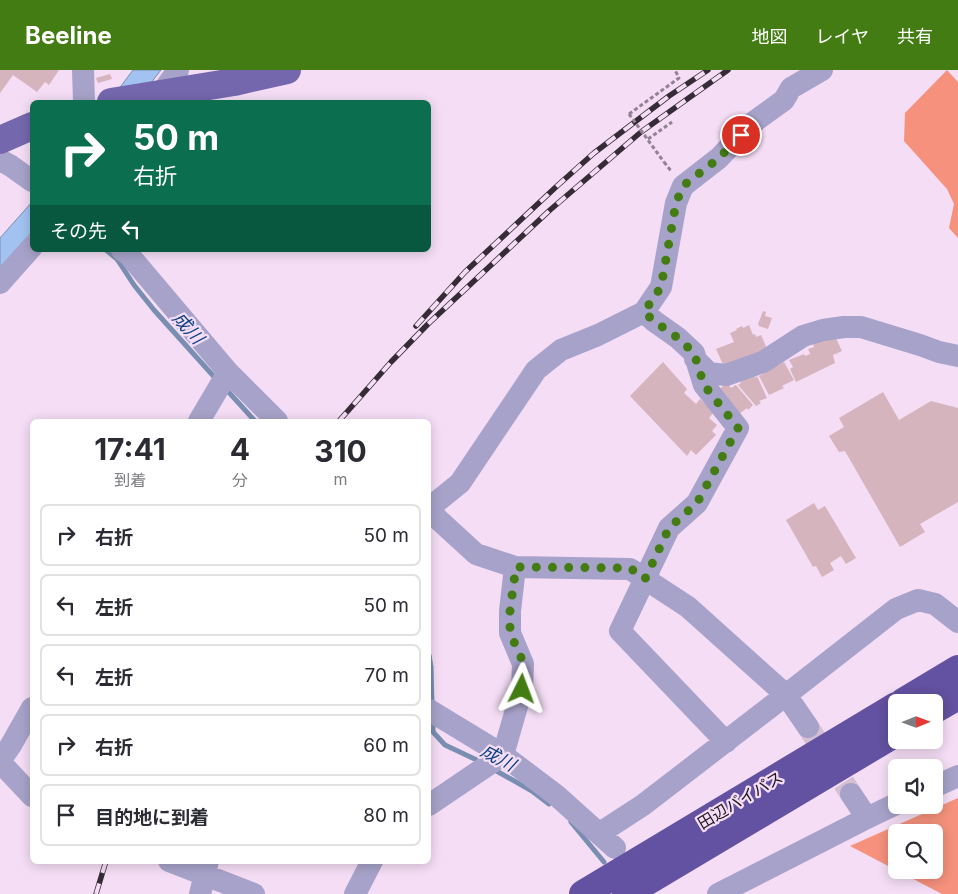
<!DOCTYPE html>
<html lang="ja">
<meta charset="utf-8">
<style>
:root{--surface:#fff;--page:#f7f7f7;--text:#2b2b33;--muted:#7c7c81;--line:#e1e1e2;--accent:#437c12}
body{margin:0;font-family:Inter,"Noto Sans JP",sans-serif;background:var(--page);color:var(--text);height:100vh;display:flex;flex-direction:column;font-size:19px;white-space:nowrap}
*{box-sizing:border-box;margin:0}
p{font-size:16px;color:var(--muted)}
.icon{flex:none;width:28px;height:28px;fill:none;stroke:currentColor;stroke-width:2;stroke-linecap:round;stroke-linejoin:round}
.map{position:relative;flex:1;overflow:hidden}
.side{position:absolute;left:30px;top:349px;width:401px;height:445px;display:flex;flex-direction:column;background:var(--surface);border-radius:8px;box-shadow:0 2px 12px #0003}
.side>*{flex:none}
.guide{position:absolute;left:30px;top:30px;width:401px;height:152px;border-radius:8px;box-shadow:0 2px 12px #0003;background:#0b6e4f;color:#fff;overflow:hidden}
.needle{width:32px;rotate:89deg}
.buttons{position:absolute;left:888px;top:624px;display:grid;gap:10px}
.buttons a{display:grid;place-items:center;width:55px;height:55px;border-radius:8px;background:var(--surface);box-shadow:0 2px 12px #0003;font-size:25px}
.pin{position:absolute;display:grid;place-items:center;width:42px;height:42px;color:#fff;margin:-21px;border:2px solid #fff;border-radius:50%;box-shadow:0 1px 5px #0007}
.me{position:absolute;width:55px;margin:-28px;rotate:3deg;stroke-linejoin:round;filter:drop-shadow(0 0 4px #0008)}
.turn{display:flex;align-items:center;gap:18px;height:105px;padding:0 20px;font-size:22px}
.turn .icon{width:65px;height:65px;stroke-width:2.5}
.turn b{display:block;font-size:35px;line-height:42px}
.then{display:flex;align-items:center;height:48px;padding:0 20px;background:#0003;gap:10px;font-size:19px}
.eta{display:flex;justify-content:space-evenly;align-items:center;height:85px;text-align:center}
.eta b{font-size:30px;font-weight:700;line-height:35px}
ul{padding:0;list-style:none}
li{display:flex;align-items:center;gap:15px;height:62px;margin:0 10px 8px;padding:0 10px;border:2px solid var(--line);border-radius:8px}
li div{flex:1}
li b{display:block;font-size:19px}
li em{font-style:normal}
header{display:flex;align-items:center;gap:30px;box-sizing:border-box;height:70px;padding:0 25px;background:var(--accent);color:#fff}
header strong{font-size:24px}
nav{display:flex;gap:28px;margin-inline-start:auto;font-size:18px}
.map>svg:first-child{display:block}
.forest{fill:#f5917c;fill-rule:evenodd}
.water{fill:#a2c3f1;stroke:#7a8eb1}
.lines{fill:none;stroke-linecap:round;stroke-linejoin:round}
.stream{stroke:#7a8eb1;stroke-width:5}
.building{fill:#d5b4bd}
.minor-tunnel{stroke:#d4bfd4;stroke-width:22;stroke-dasharray:22 11;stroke-linecap:butt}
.path{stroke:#938293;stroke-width:3;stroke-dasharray:4 2.5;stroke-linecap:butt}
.minor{stroke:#a7a2c9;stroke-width:22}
.major{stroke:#7467ad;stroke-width:28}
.highway{stroke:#6351a1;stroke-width:28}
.rail-casing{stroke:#362c36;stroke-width:5.5}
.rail{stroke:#f4ddf5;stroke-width:4;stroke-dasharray:11;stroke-linecap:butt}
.path-bridge{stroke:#938293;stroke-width:3;stroke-dasharray:4 2.5;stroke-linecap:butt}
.route{stroke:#437c12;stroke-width:9;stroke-dasharray:0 16.2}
.labels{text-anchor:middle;stroke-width:4.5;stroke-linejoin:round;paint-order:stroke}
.street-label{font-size:16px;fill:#1c141c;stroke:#f4ddf5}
.water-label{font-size:18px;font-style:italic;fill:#0d4184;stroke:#f4ddf5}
</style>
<header>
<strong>Beeline</strong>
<nav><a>地図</a><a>レイヤ</a><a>共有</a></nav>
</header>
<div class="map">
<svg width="958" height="824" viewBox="0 0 958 824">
<rect width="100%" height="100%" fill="#f4ddf5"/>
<!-- forest -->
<path class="forest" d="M947,0L958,12V168L949,158L954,134L947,119L904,71L905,43Z
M958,728V824H942L850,776ZM896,762H934V800H896Z"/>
<!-- water -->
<path class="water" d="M133,0H161L136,32H109Z
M32,132V162L0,199V168Z"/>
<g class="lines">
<!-- stream -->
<path class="stream" d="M106,180L117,189L134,215L154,240L217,310
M225,318L255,351
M429,585L431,597L432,637
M433,650V662L445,675L481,692
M493,699L532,721L549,734
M571,752L604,792"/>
</g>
<!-- building -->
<path class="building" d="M0,0H59L49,15L45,12L37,22L13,5L0,23Z
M110,4L112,9L98,13L96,8Z
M763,241L766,242L765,246L772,248L768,259L759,256L758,254Z
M749,255L753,265L755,264L756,267L761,265L768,281L725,299L716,279L734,272L730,263L737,260L736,259L742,256L743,258Z
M834,264L842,281L833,285L835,293L796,312L790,299L793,297L789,290L804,284L805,286L810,284L812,288L808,279L814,277L813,274Z
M663,292L687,319L684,323L696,334L700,329L714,342L709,348L717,355L712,361L716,365L696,385L691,380L687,386L630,326Z
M784,292L794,310L782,316L784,318L769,325L759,306Z
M753,302L755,308L757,306L767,328L759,331L761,333L756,336L738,315L741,313L740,312L746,309Z
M727,313L731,318L736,315L753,335L748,340L747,338L739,344L718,320Z
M883,322L899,350L931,331L958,338V432L920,454L925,462L900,477L845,381L839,382L829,366L844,357L839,348Z
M814,433L818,440L825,436L856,488L846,494L841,486L830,493L834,500L822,507L816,496L813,497L786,450Z"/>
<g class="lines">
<!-- minor-tunnel -->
<path class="minor-tunnel" d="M808,657L851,724"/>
<!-- path -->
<path class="path" d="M629,44L679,8L675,0
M648,69L672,52
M664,92L671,101"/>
<!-- minor -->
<path class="minor" d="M83,0L84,32
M155,32L178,0
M0,90L11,96L32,111
M122,180L129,185L228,302L277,351
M0,213L32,177
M644,242L654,251L678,268L694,283L704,315L738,358L697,433L669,458L620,561L726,672
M695,289L709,303L726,305L763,292L803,266L823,260L844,257H861L920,275L939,282L958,286
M199,351L228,302
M429,438L460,413L536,300L561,280L598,265L644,242L661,217L676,133L683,116L719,88L751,54L784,30L791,18L822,0
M429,441L476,484L515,497L630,499L688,537L786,625L808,657
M429,640L503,685L556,725L615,778
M0,691L11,675L32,638
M0,692L32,726
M934,717L958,706
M851,724L867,748
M429,735L503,685L522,619L523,594L510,563V541L515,497
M600,763L643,735L786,625L896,539L918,530L935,534L958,552
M169,791L254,824
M200,824L208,791
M355,824L372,791
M718,824L867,748L896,734"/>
<!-- major -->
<path class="major" d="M111,32L234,12L287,0
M0,70L32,56"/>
<!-- highway -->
<path class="highway" d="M903,632L958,599
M934,640L958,626
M583,824L896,636
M626,824L896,663"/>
<defs>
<path id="rail" d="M416,256L465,202L557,116L594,83L669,26L708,0
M339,351L391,292L428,254L550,140L641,62L728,0
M96,824L106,791"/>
</defs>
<!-- rail casing -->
<use href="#rail" class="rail-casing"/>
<!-- rail -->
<use href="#rail" class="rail"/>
<!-- path-bridge -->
<path class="path-bridge" d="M629,44L664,92"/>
</g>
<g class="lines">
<!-- route -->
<path class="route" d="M522,619L524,594L510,563V540L516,497L630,498L645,509L669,458L697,433L738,358L704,315L694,283L678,268L654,251L644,242L661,217L676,133L683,116L719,88L741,65"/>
</g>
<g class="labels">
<!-- street labels -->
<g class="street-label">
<text transform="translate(740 730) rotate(-31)" y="6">田辺バイパス</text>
</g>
<!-- water labels -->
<g class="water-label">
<text transform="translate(188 258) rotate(48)" y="6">成川</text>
<text transform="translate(498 688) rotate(28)" y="6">成川</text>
</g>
</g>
</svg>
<div class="buttons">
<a><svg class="needle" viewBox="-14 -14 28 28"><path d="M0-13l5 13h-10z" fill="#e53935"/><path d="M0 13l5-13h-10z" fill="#7c7c81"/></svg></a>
<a><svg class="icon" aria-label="sound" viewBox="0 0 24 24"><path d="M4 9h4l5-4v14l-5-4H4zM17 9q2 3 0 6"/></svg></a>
<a><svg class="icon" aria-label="search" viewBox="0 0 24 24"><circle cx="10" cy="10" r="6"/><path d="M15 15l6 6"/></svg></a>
</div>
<div class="pin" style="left:741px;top:65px;background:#d93025"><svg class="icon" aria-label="arrive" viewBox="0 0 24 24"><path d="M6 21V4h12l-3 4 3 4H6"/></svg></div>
<svg class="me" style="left:522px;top:619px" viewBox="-20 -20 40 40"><path d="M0-17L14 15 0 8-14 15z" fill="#437c12" stroke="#fff" stroke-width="4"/></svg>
<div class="guide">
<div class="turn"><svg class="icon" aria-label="right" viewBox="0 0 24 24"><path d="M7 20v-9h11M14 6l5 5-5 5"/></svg><div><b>50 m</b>右折</div></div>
<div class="then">その先<svg class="icon" aria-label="left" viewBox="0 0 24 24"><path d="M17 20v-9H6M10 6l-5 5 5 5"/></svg></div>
</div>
<section class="side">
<div class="eta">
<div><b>17:41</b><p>到着</p></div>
<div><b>4</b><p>分</p></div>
<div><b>310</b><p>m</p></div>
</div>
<ul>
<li><svg class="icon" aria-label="right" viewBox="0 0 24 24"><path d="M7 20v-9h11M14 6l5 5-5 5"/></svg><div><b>右折</b></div><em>50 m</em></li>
<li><svg class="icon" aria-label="left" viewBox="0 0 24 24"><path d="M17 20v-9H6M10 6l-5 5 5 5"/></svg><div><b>左折</b></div><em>50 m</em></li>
<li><svg class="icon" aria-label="left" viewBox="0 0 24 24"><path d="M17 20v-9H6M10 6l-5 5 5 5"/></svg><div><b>左折</b></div><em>70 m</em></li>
<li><svg class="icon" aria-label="right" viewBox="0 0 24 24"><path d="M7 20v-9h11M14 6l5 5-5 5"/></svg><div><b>右折</b></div><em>60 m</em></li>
<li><svg class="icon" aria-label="arrive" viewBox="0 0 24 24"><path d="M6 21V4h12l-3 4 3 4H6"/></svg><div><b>目的地に到着</b></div><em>80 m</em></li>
</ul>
</section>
</div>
